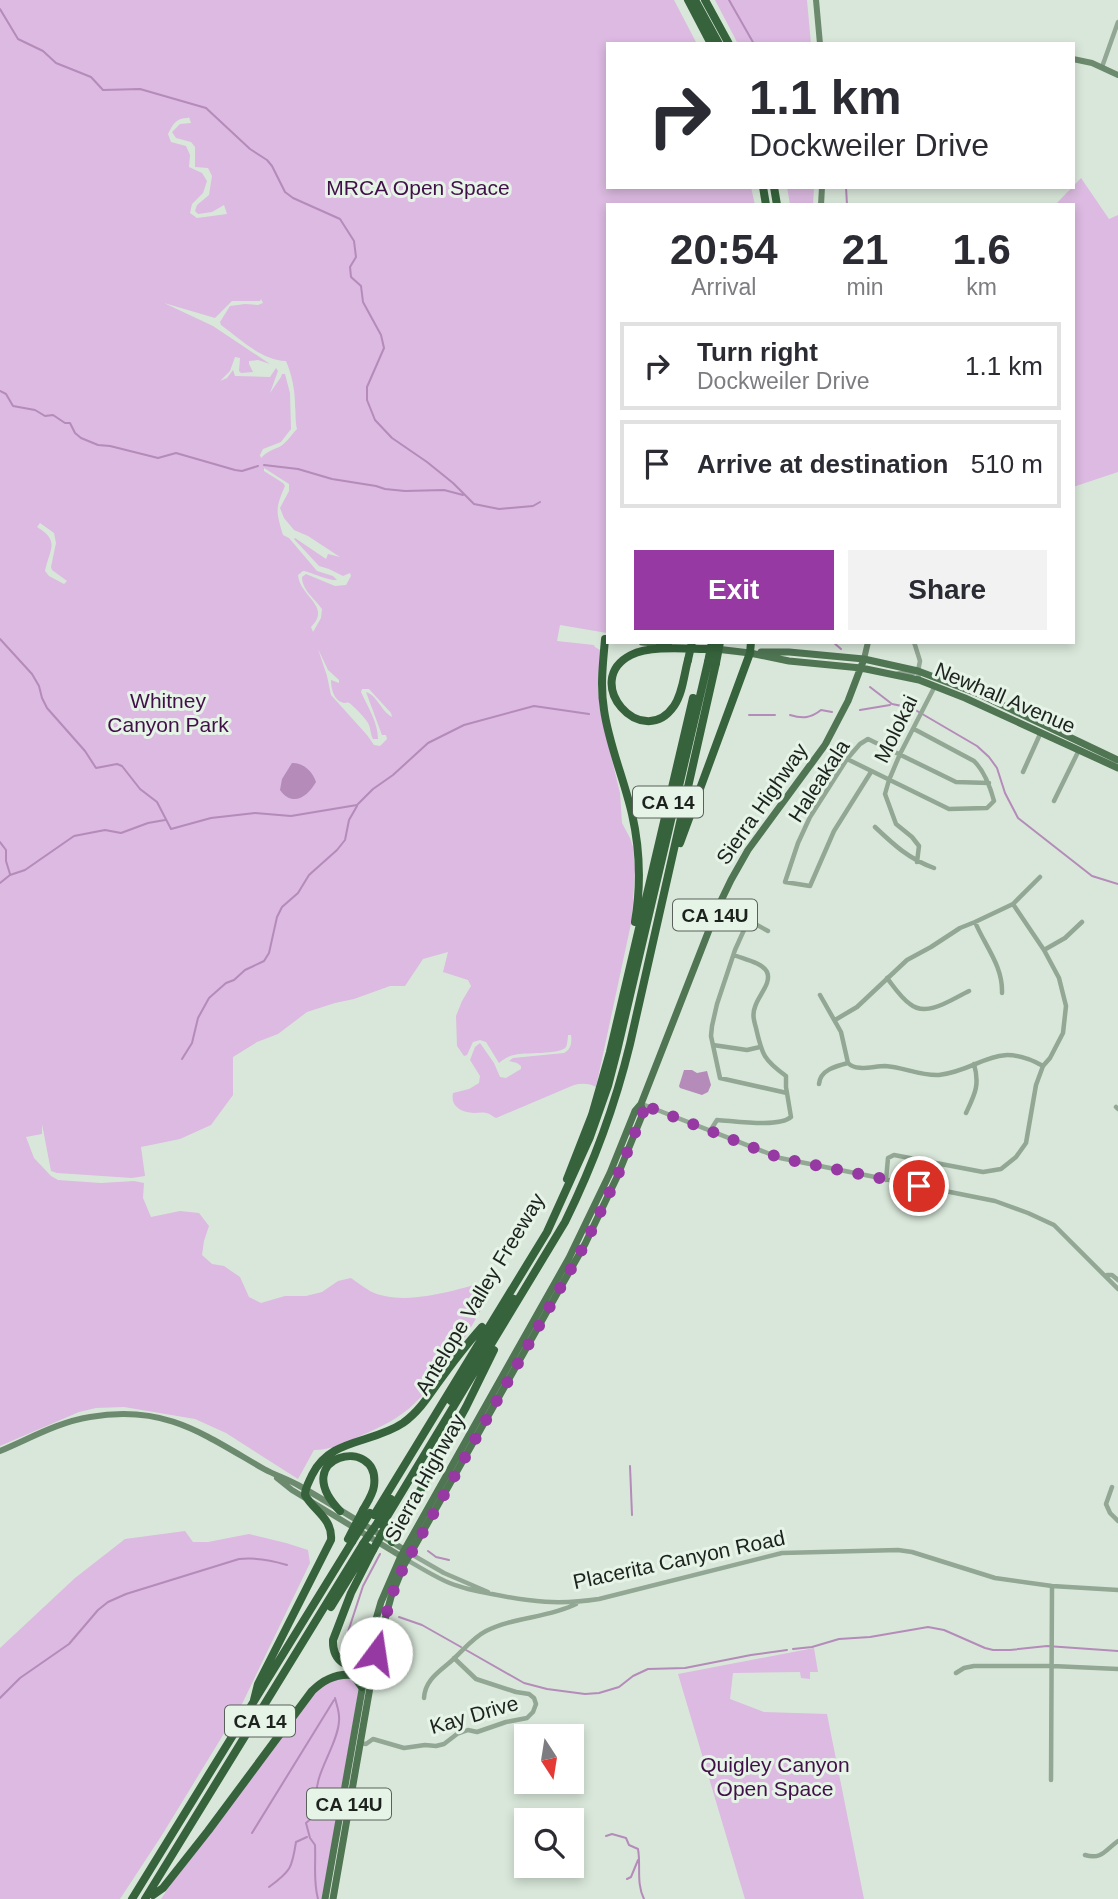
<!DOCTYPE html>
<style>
:root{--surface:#fff;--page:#f2f2f3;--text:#2b2b33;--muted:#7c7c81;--line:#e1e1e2;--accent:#9639a3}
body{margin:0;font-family:Arial,sans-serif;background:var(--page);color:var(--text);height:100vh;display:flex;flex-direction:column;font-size:26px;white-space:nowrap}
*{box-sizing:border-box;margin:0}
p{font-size:23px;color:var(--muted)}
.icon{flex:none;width:38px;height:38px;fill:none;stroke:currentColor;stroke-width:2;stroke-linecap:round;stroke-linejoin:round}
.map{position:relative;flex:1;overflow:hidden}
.drawer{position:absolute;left:606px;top:203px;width:469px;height:441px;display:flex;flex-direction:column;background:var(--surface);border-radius:0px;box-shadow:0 4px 10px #0003}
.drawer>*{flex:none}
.banner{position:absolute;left:606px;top:42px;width:469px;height:147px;border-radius:0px;box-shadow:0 4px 10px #0003;background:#fff;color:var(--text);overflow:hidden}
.needle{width:46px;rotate:168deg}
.tools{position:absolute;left:514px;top:1724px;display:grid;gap:14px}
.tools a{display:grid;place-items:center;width:70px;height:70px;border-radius:0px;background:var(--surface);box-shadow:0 4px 10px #0003;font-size:35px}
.pin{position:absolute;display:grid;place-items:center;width:60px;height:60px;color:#fff;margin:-30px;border:4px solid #fff;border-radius:50%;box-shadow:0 2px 7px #0007}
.me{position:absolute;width:77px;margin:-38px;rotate:14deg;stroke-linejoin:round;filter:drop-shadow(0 0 5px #0008)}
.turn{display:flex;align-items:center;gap:24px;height:147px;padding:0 28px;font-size:32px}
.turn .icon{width:91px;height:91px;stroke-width:2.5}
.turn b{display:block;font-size:49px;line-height:60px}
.eta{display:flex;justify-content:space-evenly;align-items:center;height:119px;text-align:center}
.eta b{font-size:42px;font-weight:600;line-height:49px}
.button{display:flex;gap:14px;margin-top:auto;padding:14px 28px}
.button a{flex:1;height:80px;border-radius:0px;background:var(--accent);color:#fff;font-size:28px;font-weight:600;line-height:80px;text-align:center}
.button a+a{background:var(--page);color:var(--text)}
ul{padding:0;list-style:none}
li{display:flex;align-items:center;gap:21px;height:88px;margin:0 14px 10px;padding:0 14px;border:4px solid var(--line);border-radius:0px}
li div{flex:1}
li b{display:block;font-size:26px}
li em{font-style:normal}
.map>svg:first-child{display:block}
.green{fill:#dcbae1;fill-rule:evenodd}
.water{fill:#b48bb9}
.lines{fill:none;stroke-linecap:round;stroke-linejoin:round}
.stream{stroke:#b48bb9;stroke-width:2}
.street{stroke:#92a794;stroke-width:4.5}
.secondary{stroke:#6c8a6e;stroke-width:6}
.primary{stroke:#4f7553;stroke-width:7}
.highway{stroke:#36633c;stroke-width:8}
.highway-bridge{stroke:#36633c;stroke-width:8}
.route{stroke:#9639a3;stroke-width:12;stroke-dasharray:0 21.6}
.labels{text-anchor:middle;stroke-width:6;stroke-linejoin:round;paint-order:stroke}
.shield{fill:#e6f4e7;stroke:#59615a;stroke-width:2}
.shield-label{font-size:19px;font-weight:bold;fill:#1d221e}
.park-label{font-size:21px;fill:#421049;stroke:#e6f4e7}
.street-label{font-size:21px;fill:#1d221e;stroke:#e6f4e7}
</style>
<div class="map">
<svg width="1118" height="1899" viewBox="0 0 1118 1899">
<rect width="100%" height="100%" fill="#d9e7da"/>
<!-- green -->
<path class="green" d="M0,0H674L697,44H607V187H751L755,205H607V633L560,625L557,641L594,645L595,647L600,650L598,689L600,710L620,793L622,823L630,838L633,847L635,869L632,919L596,1087C589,1083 582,1083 574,1085L496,1118C492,1116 489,1113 486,1113C482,1112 478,1113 474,1113C461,1112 450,1106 453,1093L469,1089L479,1083L480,1076L470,1060L475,1047L480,1043L494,1063L500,1077L506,1078L521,1069V1066L517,1063L509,1061L513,1058L564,1053C571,1049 572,1043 571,1035H568C568,1037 567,1046 566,1047C560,1055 524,1052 514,1055C508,1056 503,1060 499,1063L486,1042L480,1040L473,1042L467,1055L464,1056L457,1046L456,1016L462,1001L471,986L468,980L443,972L448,952L423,959L405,986H390L354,999L335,1003L307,1012L278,1034L257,1042L233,1057V1095L211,1125L180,1139L141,1147L145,1176L132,1178L57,1173L51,1171L42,1124V1134L26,1137L34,1158L51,1176L58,1180L101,1183L134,1181L144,1183L143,1198L151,1217L180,1211L199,1213L209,1226L204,1241L202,1255L212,1264L224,1266L240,1277L249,1297L261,1303L285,1296H306L322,1292L338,1281L351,1278C357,1282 363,1287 370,1291C406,1309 463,1287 500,1278C474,1320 451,1368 415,1403C400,1418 379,1428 360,1436C344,1443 331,1450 314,1450L298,1479L226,1433L195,1419L124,1407L96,1408L79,1412L0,1446ZM189,117L191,123L180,124L172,132L176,138L191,142L195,147V167L208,168L212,176L209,195L197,205L195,211L198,214L212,212L224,205L227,214L197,218L190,213L192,204L203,193L207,181L202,173L189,167L190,155L186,146L171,142L168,134C173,124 176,118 188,118ZM261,299L263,303L258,305L245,304L230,306L220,322L221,325C240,339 261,360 286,361C292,375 295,390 295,406C296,413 295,421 297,429C292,434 287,442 281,446C273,450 267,451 261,458L260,455L263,449L281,442L291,429L290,393L285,374H282L281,377L270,393L278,371L276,368L270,377L235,376L233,370L227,378L220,381L230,371L235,357L240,358L239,371L241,373L253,372L249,364V361L258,360L270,364L213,326L164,303L215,318L232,301H260ZM264,468L289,484V491L280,508L284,518L294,530L308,536L340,557L328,554L326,559L295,538L294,539L319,566L329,569L343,576L350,573L351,576L346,585L335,586L306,574L302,577C302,590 315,599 322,609L321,618L313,632L311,627C332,606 300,597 298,575C300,574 301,572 303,571C306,570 328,581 337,580L333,576L317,571L289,538L283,535C276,511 275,509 285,486L283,483L264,471ZM40,523L54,533L56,543L51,567L52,570L67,581L64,584L49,576L45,571C49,550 61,541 37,527ZM318,649L328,670L339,680V683L331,680C331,689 334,701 344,703C346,703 348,702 349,703C352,704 367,720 368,723C371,728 370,734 373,739H378C378,723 368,707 361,692L362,689H369L391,713L392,717C381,711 377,695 366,692L382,735H386L387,739L380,746L374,745L367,735L331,695L327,676Z
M715,0H807L811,44H738Z
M1081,178L1109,219L1118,215V472L1073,487V205H1055Z
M787,187H814L813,205H790Z
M185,1531L193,1542H208L249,1534L286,1543L308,1550L310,1563L242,1704L162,1835L120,1899H0V1648L75,1578L125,1539Z
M814,1648L818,1672H810V1679L801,1678L800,1672L733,1673L730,1699L764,1712L827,1714L864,1899H745L678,1674Z
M339,1678H354L359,1688L322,1899H161L181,1869L310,1697L320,1687Z"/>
<!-- water -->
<path class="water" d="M292,763C303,762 313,772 316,782C308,796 293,808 280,790L282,779Z
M684,1070H692L697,1073L707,1071L711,1085L708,1092L702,1095L680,1088L679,1086Z"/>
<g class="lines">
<!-- stream -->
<path class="stream" d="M729,0L754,44
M0,9L18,39L43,51L56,63L91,77L103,90L140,89L206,108L250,149L267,160L272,166L285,192L293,198L340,219L354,241L356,257L350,267L351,277L361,286L363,302L381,335L384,348L367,387V400L375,420L392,438L427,462L453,483L474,504L499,509L533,506L540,502
M846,187L847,205
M0,391L6,394L13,406L35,410L45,416L53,415L65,423H70L75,433L81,438L98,445L110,446L158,458L176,453L235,470L242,471L258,466
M264,465L298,469L332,479L376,486L385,489L405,491L444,490L463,495
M0,639L32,674L39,686L42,698L47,708L85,751L96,768L117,764L122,766L140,789L157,802L171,829L211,818L255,813L291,816L357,805L373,789L393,775L428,743L464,725L534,706L589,714
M833,642L841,649
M870,687L892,704L912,708L977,746L989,757L997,768L1005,793L1018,818L1092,876L1118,884
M860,710L890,705
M749,715H775
M790,715C803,719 811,718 821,710L832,712
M0,842L6,850V861L10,874
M0,883L10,875L25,870L74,836L105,830L121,833L148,823L165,820
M182,1059L192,1043L198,1018L209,998L226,983L234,980L245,970L264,961L269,953L277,917L282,907L298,893L309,875L337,850L345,840L349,820L357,806
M630,1466L632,1515
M428,1551L436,1557L449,1560
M399,1617L422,1625L461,1647
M346,1638L363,1586L380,1554
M793,1649L812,1647L839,1639L870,1637L928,1627L944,1630L985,1648L993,1650H1010L1047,1646L1118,1651
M466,1650L524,1683L547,1689L585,1694L599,1693L619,1687L633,1676L648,1669L685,1668L751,1655L787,1650
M0,1698L20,1678L69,1644L98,1610L108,1602L126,1594L239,1559C257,1557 271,1560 287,1565
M252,1833L334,1700
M606,1836L612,1834L626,1838L629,1845L638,1849C641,1866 636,1883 644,1899
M627,1879L631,1877L638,1860
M269,1887C291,1871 292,1868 296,1842L307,1837
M318,1899C313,1881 316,1864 315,1845L310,1838L306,1823L313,1817L314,1810L311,1806L318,1801C310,1779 338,1746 339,1721C340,1713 337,1706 335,1698"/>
<!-- street -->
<path class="street" d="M1102,67L1118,22
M914,642L920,661L918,671L919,680
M896,674C903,671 910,675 917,672
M847,759L949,809L987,808L994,801C990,786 985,772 974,761L914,729
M871,772L834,831L810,886L785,882L798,843L810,817L847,759L860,744L868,739L956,782L989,783
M1023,772L1041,732
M1054,801L1079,750
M875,827C894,845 909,859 934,868
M917,862L919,846L912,837L896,824L885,794L889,780L900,754L935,686
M737,914L768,931
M748,921L735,950L717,1004L712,1026L711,1036L720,1078L787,1093
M975,922C985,946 1003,966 1002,993
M1044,950L1065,938L1082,922
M887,978C894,987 901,998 910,1004C927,1018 952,999 969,991
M820,995L841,1032L848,1063C857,1072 873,1066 885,1066C903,1067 920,1076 939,1075C982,1070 995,1039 1043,1066
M835,1020L857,1007L907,960L931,947L960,928L975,922L1013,904L1040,877
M713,1045L747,1050L760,1047
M819,1084C820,1070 836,1066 848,1063
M642,1104L780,1158L995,1201L1028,1213L1054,1225L1118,1289
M1116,1107L1118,1109
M966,1113C975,1094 980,1085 974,1064
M710,1131L717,1120C735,1121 778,1128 791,1117L786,1087V1076C764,1060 762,1055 756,1028C754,1021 752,1014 755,1007C758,996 772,983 767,972C763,963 744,959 734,955
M886,1180L888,1158L894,1155L983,1172L1001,1169L1016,1157L1026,1143L1036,1085L1043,1066L1050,1058L1063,1033L1066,1006L1059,978L1044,950L1013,904
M1107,1275H1112L1118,1280
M1112,1487L1106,1504L1110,1513L1118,1521
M411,1554L444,1573L488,1592
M407,1560C419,1567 432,1575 445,1581C460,1588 476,1591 492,1594C531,1602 559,1605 599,1599L782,1553L898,1550L912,1552L995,1578L1052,1586L1118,1590
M956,1673L964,1668L974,1666H1052L1118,1669
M424,1698C425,1681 437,1673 449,1663C461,1653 472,1638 486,1631C513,1617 548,1618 576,1604
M360,1743L366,1744L373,1739L404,1748L425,1745L436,1746L444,1744L457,1734L468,1730L477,1732L506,1722L527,1718L533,1712L536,1704L534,1698L529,1694L516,1692L476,1679L454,1658
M1051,1780L1052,1586
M1085,1855C1102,1860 1105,1850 1118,1841"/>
<!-- secondary -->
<path class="secondary" d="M816,0L820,44
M1073,59L1092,63L1118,75
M821,205L822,187
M864,659L868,642
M0,1451C29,1439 58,1422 90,1417C165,1404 203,1434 264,1469C275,1475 287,1479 298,1485C335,1506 371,1529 408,1552
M277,1478L292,1490L404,1558"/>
<!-- primary -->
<path class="primary" d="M642,642L666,644
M716,649L750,653L789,661L861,668L919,680L965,698L1118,768
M761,652H789L864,659L918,671L979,694L1118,760
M325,1899L372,1633L381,1602L401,1556L569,1258L610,1173L635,1111L641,1104L718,907L731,880L748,850L825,745L848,701L864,659
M333,1899L376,1653L391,1597L404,1565L585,1244L617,1177L643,1113L641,1104"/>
<!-- highway -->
<path class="highway" d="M688,0L711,44
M695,0L719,44
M705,0L729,44
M763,187L766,205
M774,187L777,205
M605,639C603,663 600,686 604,710C609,745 624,779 632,814C640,849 641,886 635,922
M660,644L668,642
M688,660C684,674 683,693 674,706C642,752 580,681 631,655C651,645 688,649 711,649
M680,843L750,653L751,642
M567,1179L592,1115L610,1052L693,698
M451,1401L514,1299
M340,1511C286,1455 381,1434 374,1486C373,1494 367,1503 363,1510
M374,1515L547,1232L590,1137L608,1086L617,1051L708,662
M378,1522L391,1499
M382,1525L565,1222C593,1165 615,1106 630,1044L716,663
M392,1542L466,1407L494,1350
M331,1607L368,1547
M372,1671C352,1667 332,1666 333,1640L351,1593L373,1550
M254,1700L258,1684L331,1540C333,1519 314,1511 305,1495C305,1488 309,1482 312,1475C330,1438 372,1444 403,1423C417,1413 426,1400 435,1387C450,1366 465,1346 482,1327
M153,1895L163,1888L208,1831L312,1691C323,1680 337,1673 353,1675L362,1687
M132,1899L352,1542
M145,1899L363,1544"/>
<!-- highway-bridge -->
<path class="highway-bridge" d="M688,660L692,642
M708,662L712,642
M716,663L720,642
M348,1539L363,1510
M352,1542L370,1513
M363,1544L378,1522
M373,1550L386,1526"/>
</g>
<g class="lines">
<!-- route -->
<path class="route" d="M376,1653L391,1597L404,1566L585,1244L617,1177L643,1113L641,1104L780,1158L919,1186"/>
</g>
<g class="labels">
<!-- shield labels -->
<g class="shield">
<rect x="633" y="786.5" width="70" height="31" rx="5"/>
<rect x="673" y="899.5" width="84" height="31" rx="5"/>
<rect x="225" y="1705.5" width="70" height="31" rx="5"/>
<rect x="307" y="1788.5" width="84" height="31" rx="5"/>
</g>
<g class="shield-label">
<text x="668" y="809">CA 14</text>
<text x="715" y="922">CA 14U</text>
<text x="260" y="1728">CA 14</text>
<text x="349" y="1811">CA 14U</text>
</g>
<!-- park labels -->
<g class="park-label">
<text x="418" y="195">MRCA Open Space</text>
<text x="168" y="708">Whitney<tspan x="168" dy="24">Canyon Park</tspan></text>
<text x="775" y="1772">Quigley Canyon<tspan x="775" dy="24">Open Space</tspan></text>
</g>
<!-- street labels -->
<g class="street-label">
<text transform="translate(1005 698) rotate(23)" y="7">Newhall Avenue</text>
<text transform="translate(896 729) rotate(-64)" y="7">Molokai</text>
<text transform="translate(819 781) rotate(-57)" y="7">Haleakala</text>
<text transform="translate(762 804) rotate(-55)" y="7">Sierra Highway</text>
<text transform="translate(480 1294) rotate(-59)" y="7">Antelope Valley Freeway</text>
<text transform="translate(425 1478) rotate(-61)" y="7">Sierra Highway</text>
<text transform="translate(679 1560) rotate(-12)" y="7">Placerita Canyon Road</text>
<text transform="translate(474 1715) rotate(-16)" y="7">Kay Drive</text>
</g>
</g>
</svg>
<div class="tools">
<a><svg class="needle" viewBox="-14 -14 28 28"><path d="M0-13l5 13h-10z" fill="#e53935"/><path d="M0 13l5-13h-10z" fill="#7c7c81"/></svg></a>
<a><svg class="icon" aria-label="search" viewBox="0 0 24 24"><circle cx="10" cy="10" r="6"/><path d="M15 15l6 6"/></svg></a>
</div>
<div class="pin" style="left:919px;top:1186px;background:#d93025"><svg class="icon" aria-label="arrive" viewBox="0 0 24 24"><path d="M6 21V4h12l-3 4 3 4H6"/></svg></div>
<svg class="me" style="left:376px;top:1653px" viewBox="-20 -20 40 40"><circle r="19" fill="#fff"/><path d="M0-13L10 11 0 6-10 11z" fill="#9639a3"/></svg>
<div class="banner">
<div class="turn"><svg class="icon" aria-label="right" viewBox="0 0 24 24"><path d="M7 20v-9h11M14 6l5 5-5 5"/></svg><div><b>1.1 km</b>Dockweiler Drive</div></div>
</div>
<section class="drawer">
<div class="eta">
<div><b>20:54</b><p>Arrival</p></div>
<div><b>21</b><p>min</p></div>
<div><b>1.6</b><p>km</p></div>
</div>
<ul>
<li><svg class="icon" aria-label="right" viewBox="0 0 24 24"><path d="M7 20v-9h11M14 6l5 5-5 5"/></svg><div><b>Turn right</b><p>Dockweiler Drive</p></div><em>1.1 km</em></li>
<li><svg class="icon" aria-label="arrive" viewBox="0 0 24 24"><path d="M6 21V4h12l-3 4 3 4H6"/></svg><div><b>Arrive at destination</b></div><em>510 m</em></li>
</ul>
<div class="button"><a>Exit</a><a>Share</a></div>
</section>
</div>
